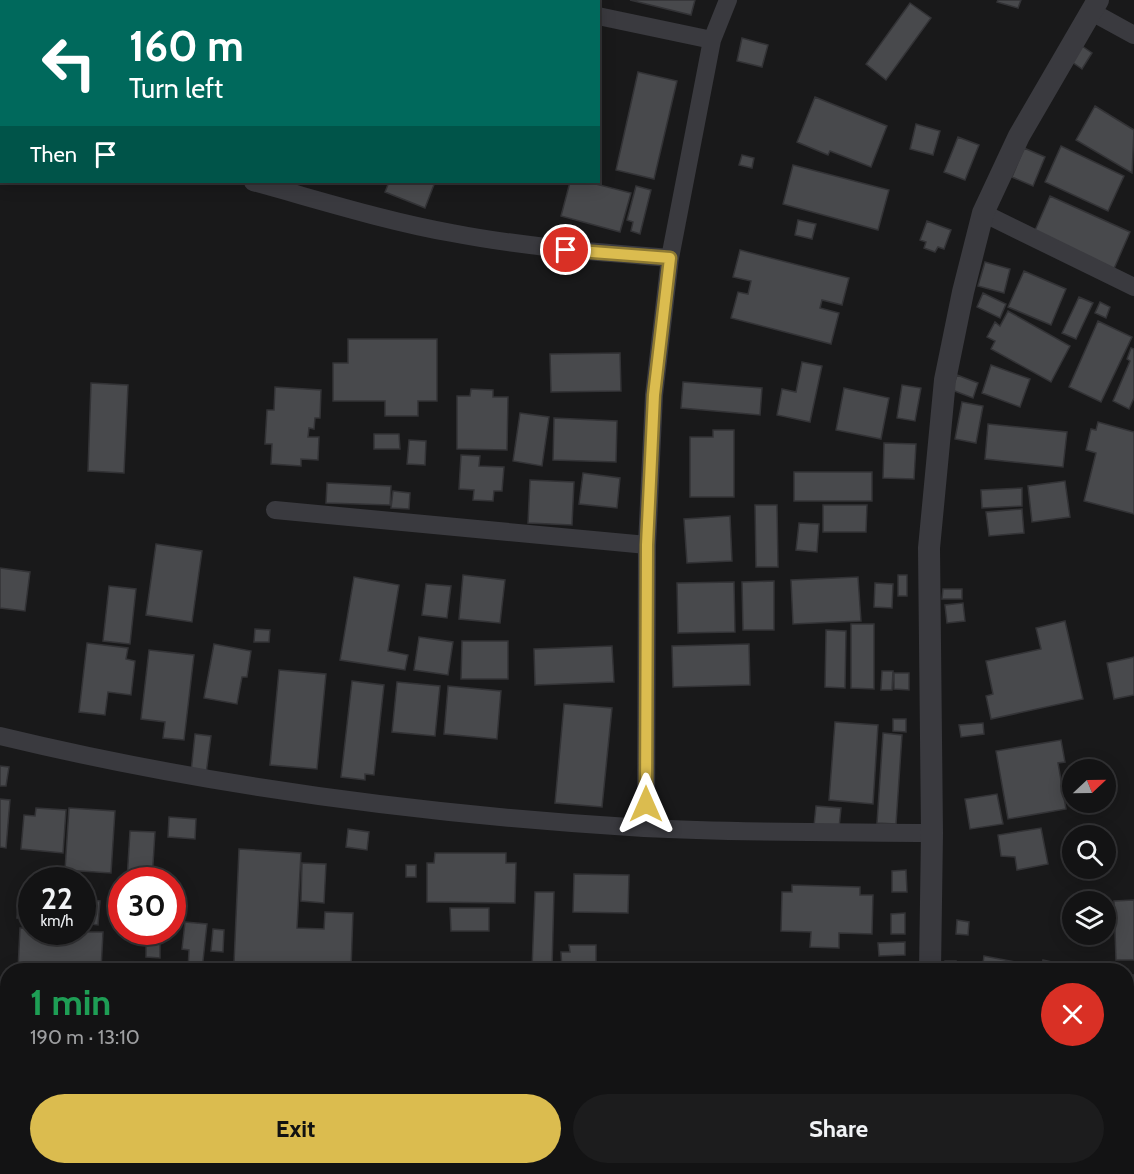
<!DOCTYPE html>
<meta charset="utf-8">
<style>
:root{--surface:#131314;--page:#1c1c1d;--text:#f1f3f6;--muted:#9d9ea0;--line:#323234;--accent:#dbbc4f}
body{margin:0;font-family:Cabin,sans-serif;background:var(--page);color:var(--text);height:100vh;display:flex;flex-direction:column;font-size:22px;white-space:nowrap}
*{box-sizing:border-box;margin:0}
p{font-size:20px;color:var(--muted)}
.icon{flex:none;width:33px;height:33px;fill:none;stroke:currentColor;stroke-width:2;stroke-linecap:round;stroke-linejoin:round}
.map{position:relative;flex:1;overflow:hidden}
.details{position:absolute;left:0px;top:963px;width:1134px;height:212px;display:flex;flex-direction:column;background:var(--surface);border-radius:24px 24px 0 0;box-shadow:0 3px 15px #0003,0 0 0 2px var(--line)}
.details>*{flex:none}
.hud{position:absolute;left:0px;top:0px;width:600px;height:183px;box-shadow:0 3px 15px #0003,0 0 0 2px var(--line);background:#00695c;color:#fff;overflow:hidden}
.needle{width:39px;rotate:68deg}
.controls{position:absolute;left:1062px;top:759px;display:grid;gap:12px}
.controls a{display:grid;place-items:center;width:54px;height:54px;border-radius:50%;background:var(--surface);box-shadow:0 3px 15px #0003,0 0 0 2px var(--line);font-size:30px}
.speed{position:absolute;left:18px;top:867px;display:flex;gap:12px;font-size:30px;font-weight:700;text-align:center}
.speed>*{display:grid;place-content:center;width:78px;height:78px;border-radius:50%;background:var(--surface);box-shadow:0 3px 15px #0003,0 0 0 2px var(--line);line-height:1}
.speed small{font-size:15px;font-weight:400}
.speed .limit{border:9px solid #d22;background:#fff;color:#111}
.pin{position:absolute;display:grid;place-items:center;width:51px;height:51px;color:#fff;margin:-26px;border:3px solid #fff;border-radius:50%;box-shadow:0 2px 6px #0007}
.me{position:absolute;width:66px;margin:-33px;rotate:0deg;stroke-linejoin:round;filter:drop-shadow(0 0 4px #0008)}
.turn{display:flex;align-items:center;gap:21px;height:126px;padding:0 30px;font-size:27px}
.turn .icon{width:78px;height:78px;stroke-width:2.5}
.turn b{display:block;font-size:42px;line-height:51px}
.then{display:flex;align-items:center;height:57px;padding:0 30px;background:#0003;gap:12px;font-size:22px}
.round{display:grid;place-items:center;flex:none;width:63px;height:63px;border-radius:32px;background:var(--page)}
.overview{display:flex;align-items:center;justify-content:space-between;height:102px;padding:0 30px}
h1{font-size:36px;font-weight:700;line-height:45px;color:#1e9e55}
.action{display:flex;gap:12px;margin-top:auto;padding:12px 30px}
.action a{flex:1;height:69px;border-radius:36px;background:var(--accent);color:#111;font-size:24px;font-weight:700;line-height:69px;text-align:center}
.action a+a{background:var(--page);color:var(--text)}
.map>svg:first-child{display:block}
.building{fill:#48494c;stroke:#333336;stroke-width:1.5}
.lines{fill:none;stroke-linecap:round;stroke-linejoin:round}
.minor{stroke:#3a3a3f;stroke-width:18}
.tertiary{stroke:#3a3a3f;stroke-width:22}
.route-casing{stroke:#8e7a33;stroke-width:15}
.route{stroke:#dbbc4f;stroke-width:10}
</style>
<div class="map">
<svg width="1134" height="1174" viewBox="0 0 1134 1174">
<rect width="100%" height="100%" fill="#19191a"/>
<!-- building -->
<path class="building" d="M630,0H695L691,15Z
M998,0H1021L1018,8L997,2Z
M910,3L931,18L886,80L866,64Z
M742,38L768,45L762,67L737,61Z
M1082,46L1092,53L1082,69L1072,62Z
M638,72L677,81L654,179L616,170Z
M815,97L887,126L871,167L830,151L828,155L797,142Z
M1095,106L1134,130L1132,173L1076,140Z
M916,124L940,131L933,155L910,149Z
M958,137L979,145L965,180L944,172Z
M1061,146L1124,176L1108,211L1045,182Z
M1024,148L1045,157L1033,186L1012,177Z
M742,155L754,158L752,168L739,165Z
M793,165L889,190L878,230L783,204Z
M389,182H435L425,208L385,192Z
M570,182H588L631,193L620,232L561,216Z
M636,186L651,190L640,234L631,231L633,222L627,220Z
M1050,196L1130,232L1113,271L1033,235Z
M798,220L816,224L812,239L795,235Z
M927,221L951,230L944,249L938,247L935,252L924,248L926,242L920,240Z
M740,250L849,278L842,305L822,300L820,308L839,313L831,344L731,318L738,292L748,294L751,281L733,277Z
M985,262L1010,269L1004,293L978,286Z
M1024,271L1066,289L1051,325L1008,307Z
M983,293L1006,304L1000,318L977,307Z
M1079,297L1093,303L1076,339L1062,333Z
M1100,302L1110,307L1106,318L1095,313Z
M1008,311L1070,346L1051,382L991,349L995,341L987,337L995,322L1000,326Z
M1098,321L1132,337L1101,402L1069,387Z
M348,339H437V401H418V416H385V401H333V363H348Z
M1131,348L1134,349V398L1129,409L1113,401L1130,361L1127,359Z
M620,353L621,391L551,392L550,354Z
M802,362L822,366L810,422L777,415L782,389L796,392Z
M991,365L1030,379L1020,407L982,393Z
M957,375L978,383L973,398L952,390Z
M683,382L762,388L760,415L681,408Z
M91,383L128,385L124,473L88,471Z
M902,385L921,388L915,421L897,418Z
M275,387L321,390L320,418H315L314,429L309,428L308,437H319L318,460L301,459V466L271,464L272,444H265L267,410H274Z
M844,388L889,398L881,439L836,430Z
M471,389L493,390V397H508L507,450L457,449V396H470Z
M962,402L983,406L976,443L955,439Z
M520,413L549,417L542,466L513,461Z
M554,418L617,421L616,462L553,460Z
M1098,422L1134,432V514L1084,501L1096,453L1086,450L1091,429L1096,430Z
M988,424L1067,432L1063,467L985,459Z
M713,430H734V497H690V437H713Z
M374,434H399L400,449H374Z
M409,440L426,441L425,465L407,464Z
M884,443L916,444L914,479L883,478Z
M461,455L480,456L479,466L504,467L502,491H494L493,501L473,500L474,490L459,489Z
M794,472H872V501H794Z
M583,473L620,478L617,508L579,504Z
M530,480L574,482L572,525L528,523Z
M1065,481L1070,517L1032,522L1028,486Z
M327,483L391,486L390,505L326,503Z
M1022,488V506L982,508L981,490Z
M393,491L410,493L409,509L391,508Z
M755,505H777L778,567H756Z
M823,505H867L866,532H823Z
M1022,509L1024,533L989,536L986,512Z
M730,516L732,561L687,563L684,519Z
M799,523L819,524L817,552L796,550Z
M156,544L202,551L192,622L146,615Z
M0,568L30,572L25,611L0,608Z
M463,575L505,580L500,623L459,619Z
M898,575H907V596H898Z
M354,577L399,585L388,651L408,655L405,670L340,660Z
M858,577L861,621L793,624L791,580Z
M774,581V630H743L742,582Z
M734,582L735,632L678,633L677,583Z
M875,583L893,584L892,608L874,607Z
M426,584L451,586L447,618L422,615Z
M109,586L136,589L130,644L103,641Z
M943,589H962V599H942Z
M963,603L965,621L947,623L945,605Z
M1065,621L1083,699L991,719L986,696L993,694L986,661L1041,649L1036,628Z
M851,624H874V689L851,688Z
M255,629L270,630L269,642H254Z
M826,630L846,631L845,688L825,687Z
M419,637L453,642L448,675L414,670Z
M462,641H508V679H461Z
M87,643L128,648L126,659L135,661L131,695L108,692L105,715L79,712Z
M214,644L251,651L247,677H242L237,704L204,698Z
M749,644L750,685L673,687L672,646Z
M612,646L614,682L535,685L534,649Z
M149,650L194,655L184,740L163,738L165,722L141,719Z
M1134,657V695L1114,699L1107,663Z
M279,670L326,674L317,769L270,765Z
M882,671H893L892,690H881Z
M894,673H909V690L894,689Z
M352,681L384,685L374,775L365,774V780L341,777Z
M397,682L440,686L435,736L392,732Z
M448,686L501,691L497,739L444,734Z
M564,704L612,708L602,807L555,803Z
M893,719H906V732L893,731Z
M835,722L878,725L873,804L829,800Z
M983,723L984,734L961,737L959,725Z
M883,733L902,735L896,824L877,823Z
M195,734L211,736L206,774L191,772Z
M1061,740L1065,762L1058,763L1066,809L1008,819L996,751Z
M0,766L9,767L6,786H0Z
M997,794L1003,824L970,829L965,799Z
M0,799L10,800L6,848L0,847Z
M816,806L841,808L839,828L814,826Z
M36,808L66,810L63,853L21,849L24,815L35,816Z
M69,808L115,811L111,873L65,870Z
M169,817L196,819L195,839L168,837Z
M1041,828L1048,864L1017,870L1015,857L1001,856L998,835Z
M348,829L369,832L367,850L346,847Z
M130,831L155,832L152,880H127Z
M239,849L301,853L297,928L324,929L325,912L353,913L351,969L234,963Z
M435,853H506V863H516L515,903L427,902V863H434Z
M302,863L326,864L324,903L301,901Z
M406,865H416V877H406Z
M906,870L907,892H892V871Z
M574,874L629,875L628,913L573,912Z
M792,885L860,887V895H873L872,934L839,933V948L810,947L811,932L781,931L782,892H792Z
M535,892H554L552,969L532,968Z
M19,894L32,895V919L17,918Z
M82,899L100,901L98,925L82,923Z
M1134,900V960H1116L1114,901Z
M450,908H489V931H451Z
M905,913V934H891V914Z
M957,920L969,922L968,935L956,934Z
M185,922L207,924L202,970L188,969L189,950L182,949Z
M20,928L32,929V932H103L101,970H18Z
M213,929L224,930L223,952L211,951Z
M146,932H160V958L146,957Z
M905,942V955L879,956L878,943Z
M569,945H596V969L562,970L561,952H570Z
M984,956L1037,966L1036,970H982Z
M1043,960L1057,963L1056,970H1041Z
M945,961H956L955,970H945Z
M1126,974L1134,975V1015L1126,1014Z
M1126,1025L1134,1026V1064L1126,1063Z
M0,1030H8V1071H0Z
M1126,1123L1134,1125V1174H1120L1121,1167H1126Z
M0,1153L8,1154V1167H61L60,1174L0,1172Z
M81,1167H155L154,1174H80Z
M267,1167H308L306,1174Z
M364,1167H403L401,1174H362Z
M451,1167H485L484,1174H451Z
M521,1167H614L613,1174H541L521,1171Z
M952,1167H974L973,1174H951Z
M1021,1167H1074L1073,1174H1020Z
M221,1168L254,1174H220Z"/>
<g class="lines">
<!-- minor -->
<path class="minor" d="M521,0L528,2
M1092,12L1134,35
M598,16L712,40
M253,182C319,200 385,221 452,233C524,247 597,252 670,258
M983,213L1134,287
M275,510L647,545
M0,736C211,787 428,815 644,828C740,833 836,832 932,833
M646,828L647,545L654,395L670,258L712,40L728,0
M0,988H8
M1126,1085L1134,1086
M196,1174L197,1167"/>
<!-- tertiary -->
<path class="tertiary" d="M930,970L932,833L929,548L945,380L963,292L983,213L1019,136L1098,0
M924,1174L925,1167"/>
</g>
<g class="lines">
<defs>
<path id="route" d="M566,250L670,258L654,395L647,545L646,804"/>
</defs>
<!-- route casing -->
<use href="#route" class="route-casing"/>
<!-- route -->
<use href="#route" class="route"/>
</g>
</svg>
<div class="controls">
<a><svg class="needle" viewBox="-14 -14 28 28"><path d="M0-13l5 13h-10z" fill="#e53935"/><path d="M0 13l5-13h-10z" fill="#9d9ea0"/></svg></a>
<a><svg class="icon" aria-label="search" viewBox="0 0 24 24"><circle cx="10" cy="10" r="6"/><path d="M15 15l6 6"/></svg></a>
<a><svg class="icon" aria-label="layers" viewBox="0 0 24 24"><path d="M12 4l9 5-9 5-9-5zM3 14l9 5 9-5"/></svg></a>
</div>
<div class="speed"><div>22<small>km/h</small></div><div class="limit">30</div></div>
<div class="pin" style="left:566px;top:250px;background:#d93025"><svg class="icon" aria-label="arrive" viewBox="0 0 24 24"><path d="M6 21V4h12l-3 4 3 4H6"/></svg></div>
<svg class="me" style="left:646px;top:804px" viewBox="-20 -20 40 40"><path d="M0-17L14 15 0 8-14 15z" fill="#dbbc4f" stroke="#fff" stroke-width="4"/></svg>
<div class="hud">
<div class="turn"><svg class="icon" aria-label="left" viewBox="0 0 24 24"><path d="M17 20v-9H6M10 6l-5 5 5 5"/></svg><div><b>160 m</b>Turn left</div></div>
<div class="then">Then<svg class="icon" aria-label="arrive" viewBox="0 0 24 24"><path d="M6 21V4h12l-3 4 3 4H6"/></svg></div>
</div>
<section class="details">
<div class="overview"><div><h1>1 min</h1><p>190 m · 13:10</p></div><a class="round" style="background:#d93025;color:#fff"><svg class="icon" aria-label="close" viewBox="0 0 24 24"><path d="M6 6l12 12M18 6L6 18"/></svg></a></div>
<div class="action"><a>Exit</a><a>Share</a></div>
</section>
</div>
